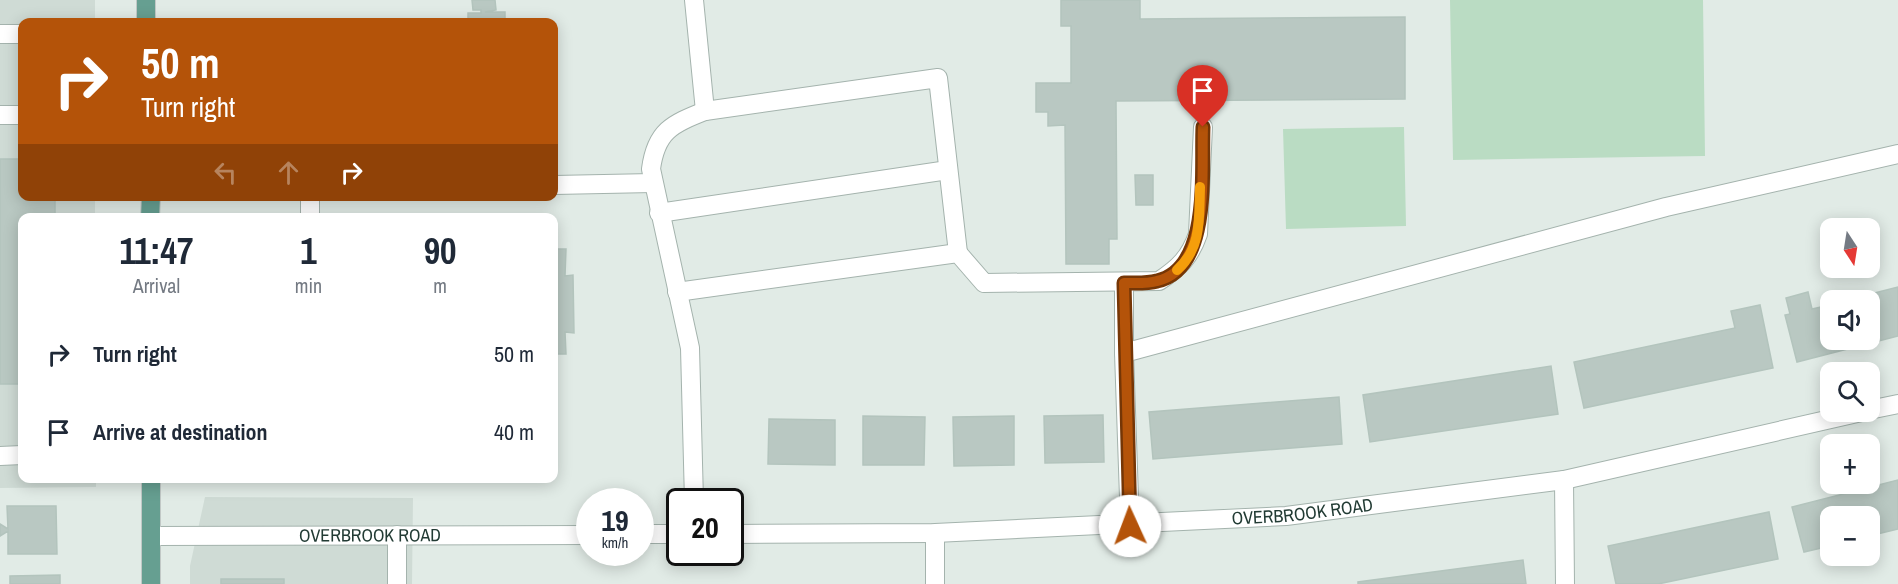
<!DOCTYPE html>
<meta charset="utf-8">
<style>
:root{--surface:#fff;--page:#f2f2f3;--text:#1f2937;--muted:#747a83}
body{margin:0;font-family:"Archivo Narrow",sans-serif;background:var(--page);color:var(--text);height:100vh;display:flex;flex-direction:column;font-size:22px;white-space:nowrap}
*{box-sizing:border-box;margin:0}
p{font-size:20px;color:var(--muted)}
.icon{flex:none;width:33px;height:33px;fill:none;stroke:currentColor;stroke-width:2;stroke-linecap:round;stroke-linejoin:round}
.map{position:relative;flex:1;overflow:hidden}
.details{position:absolute;left:18px;top:213px;width:540px;height:270px;display:flex;flex-direction:column;background:var(--surface);border-radius:12px;box-shadow:0 3px 15px #0003}
.details>*{flex:none}
.hud{position:absolute;left:18px;top:18px;width:540px;height:183px;border-radius:12px;box-shadow:0 3px 15px #0003;background:#b45309;color:#fff;overflow:hidden}
.needle{width:39px;rotate:168deg}
.fabs{position:absolute;left:1820px;top:218px;display:grid;gap:12px}
.fabs a{display:grid;place-items:center;width:60px;height:60px;border-radius:12px;background:var(--surface);box-shadow:0 3px 15px #0003;font-size:30px}
.speed{position:absolute;left:576px;top:488px;display:flex;gap:12px;font-size:30px;font-weight:700;text-align:center}
.speed>*{display:grid;place-content:center;width:78px;height:78px;border-radius:50%;background:var(--surface);box-shadow:0 3px 15px #0003;line-height:1}
.speed small{font-size:15px;font-weight:400}
.speed .limit{border:3px solid #111;border-radius:9px;background:#fff;color:#111}
.pin{position:absolute;display:grid;place-items:center;width:51px;height:51px;color:#fff;margin:-62px -26px;border-radius:50% 50% 50% 0;rotate:-45deg;box-shadow:0 0 6px #0007}
.pin .icon{rotate:45deg}
.me{position:absolute;width:66px;margin:-33px;rotate:358deg;stroke-linejoin:round;filter:drop-shadow(0 0 4px #0008)}
.turn{display:flex;align-items:center;gap:21px;height:126px;padding:0 24px;font-size:27px}
.turn .icon{width:78px;height:78px;stroke-width:2.5}
.turn b{display:block;font-size:42px;line-height:51px}
.lanes{display:flex;align-items:center;height:57px;padding:0 24px;background:#0003;justify-content:center;gap:30px;direction:ltr}
.lanes .off{opacity:.35}
.eta{display:flex;justify-content:space-evenly;align-items:center;height:102px;text-align:center}
.eta b{font-size:36px;font-weight:700;line-height:42px}
ul{padding:0;list-style:none}
li{display:flex;align-items:center;gap:18px;height:78px;padding:0 24px}
li div{flex:1}
li b{display:block;font-size:22px}
li em{font-style:normal}
.map>svg:first-child{display:block}
.built{fill:#cfdbd5}
.green{fill:#badcc3}
.building{fill:#b9c8c2;stroke:#b3c4bd;stroke-width:1.5}
.lines{fill:none;stroke-linecap:round;stroke-linejoin:round}
.minor-casing{stroke:#a4b3ad;stroke-width:20}
.major-casing{stroke:#c1c8c6;stroke-width:20}
.minor{stroke:#fff;stroke-width:18}
.major{stroke:#669f91;stroke-width:18}
.route-casing{stroke:#753606;stroke-width:15}
.route{stroke:#b45309;stroke-width:10}
.slow{stroke:#f59e0b;stroke-width:10}
.labels{text-anchor:middle;stroke-width:5;stroke-linejoin:round;paint-order:stroke}
.street-label{font-size:18px;fill:#223b34;stroke:#f1f8f4}
</style>
<div class="map">
<svg width="1898" height="584" viewBox="0 0 1898 584">
<rect width="100%" height="100%" fill="#e1ebe6"/>
<!-- built -->
<path class="built" d="M0,0H95V22H22V196L95,197V217L22,218V478L96,479V487L0,488Z
M205,497L413,498L412,584H190V566Z"/>
<!-- green -->
<path class="green" d="M1450,0H1703L1705,156L1453,160Z
M1404,127L1406,226L1286,229L1283,129Z"/>
<!-- building -->
<path class="building" d="M472,0H495L496,10L485,12H505V22H468V13H481V10H473Z
M1061,0H1140V19L1405,17V99L1116,101L1117,239H1109V264H1066L1065,125L1048,126V112H1036V83H1071V26H1061Z
M0,159H22V196H55V218H22V384H0Z
M1135,175H1153V205H1136Z
M554,249H566L565,276L573,275L574,333L565,332L566,354H554Z
M1898,287V336L1797,362L1785,315L1790,314L1786,298L1808,292L1812,309L1830,305V339H1869V300H1847Z
M1760,305L1773,368L1584,408L1574,362L1735,328L1731,311Z
M1551,366L1558,414L1370,442L1363,395Z
M1339,397L1342,444L1153,459L1149,412Z
M1103,415L1104,462L1045,463L1044,416Z
M863,416L925,417L924,465H863Z
M1014,416V465L954,466L953,417Z
M769,419L835,420V465L768,464Z
M1898,480V529L1869,536V516H1830V546L1804,552L1792,507Z
M7,506H56L57,554H8V531L0,536V524L8,529Z
M1769,512L1778,559L1658,584H1616L1608,546Z
M1523,560L1526,584H1358V582Z
M60,575V584H10V576Z
M221,579H284V584H221Z"/>
<g class="lines">
<defs>
<g id="minor">
<path d="M694,0L705,111"/>
<path d="M0,34H22"/>
<path d="M0,115H22"/>
<path d="M554,185L653,183"/>
<path d="M310,196V218"/>
<path d="M659,213L948,170"/>
<path d="M677,292L958,253L984,283L1159,281C1179,268 1190,257 1198,234L1203,127"/>
<path d="M1124,353V283"/>
<path d="M1869,410L1898,404"/>
<path d="M0,456L22,455"/>
<path d="M1564,480L1565,584"/>
<path d="M694,501L690,348L651,169C656,131 672,124 705,111L938,78L958,253"/>
<path d="M1130,526L1124,353L1666,207L1898,154"/>
<path d="M640,534H680"/>
<path id="s1" d="M730,534L935,533L1286,516L1564,480L1866,411"/>
<path id="s2" d="M151,536L590,535"/>
<path d="M397,584V535"/>
<path d="M935,584V533"/>
</g>
<path id="major" d="M146,0V22
M150,218L151,196
M151,584V478"/>
</defs>
<!-- minor casing -->
<use href="#minor" class="minor-casing"/>
<!-- major casing -->
<use href="#major" class="major-casing"/>
<!-- minor -->
<use href="#minor" class="minor"/>
<!-- major -->
<use href="#major" class="major"/>
</g>
<g class="lines">
<defs>
<path id="route" d="M1130,526L1124,283C1134,283 1147,284 1157,281C1212,269 1201,169 1203,127"/>
</defs>
<!-- route casing -->
<use href="#route" class="route-casing"/>
<!-- route -->
<use href="#route" class="route"/>
<!-- slow -->
<path class="slow" d="M1177,270C1202,248 1199,217 1200,187"/>
</g>
<g class="labels">
<!-- street labels -->
<g class="street-label">
<text dy="6" stroke="none"><textPath href="#s1" startOffset="573">OVERBROOK ROAD</textPath></text>
<text dy="6" stroke="none"><textPath href="#s2" startOffset="219">OVERBROOK ROAD</textPath></text>
</g>
</g>
</svg>
<div class="fabs">
<a><svg class="needle" viewBox="-14 -14 28 28"><path d="M0-13l5 13h-10z" fill="#e53935"/><path d="M0 13l5-13h-10z" fill="#747a83"/></svg></a>
<a><svg class="icon" aria-label="sound" viewBox="0 0 24 24"><path d="M4 9h4l5-4v14l-5-4H4zM17 9q2 3 0 6"/></svg></a>
<a><svg class="icon" aria-label="search" viewBox="0 0 24 24"><circle cx="10" cy="10" r="6"/><path d="M15 15l6 6"/></svg></a>
<a>+</a>
<a>−</a>
</div>
<div class="speed"><div>19<small>km/h</small></div><div class="limit">20</div></div>
<div class="pin" style="left:1203px;top:127px;background:#d93025"><svg class="icon" aria-label="arrive" viewBox="0 0 24 24"><path d="M6 21V4h12l-3 4 3 4H6"/></svg></div>
<svg class="me" style="left:1130px;top:526px" viewBox="-20 -20 40 40"><circle r="19" fill="#fff"/><path d="M0-13L10 11 0 6-10 11z" fill="#b45309"/></svg>
<div class="hud">
<div class="turn"><svg class="icon" aria-label="right" viewBox="0 0 24 24"><path d="M7 20v-9h11M14 6l5 5-5 5"/></svg><div><b>50 m</b>Turn right</div></div>
<div class="lanes"><svg class="icon off" aria-label="left" viewBox="0 0 24 24"><path d="M17 20v-9H6M10 6l-5 5 5 5"/></svg><svg class="icon off" aria-label="ahead" viewBox="0 0 24 24"><path d="M12 20V5M6 11l6-6 6 6"/></svg><svg class="icon" aria-label="right" viewBox="0 0 24 24"><path d="M7 20v-9h11M14 6l5 5-5 5"/></svg></div>
</div>
<section class="details">
<div class="eta">
<div><b>11:47</b><p>Arrival</p></div>
<div><b>1</b><p>min</p></div>
<div><b>90</b><p>m</p></div>
</div>
<ul>
<li><svg class="icon" aria-label="right" viewBox="0 0 24 24"><path d="M7 20v-9h11M14 6l5 5-5 5"/></svg><div><b>Turn right</b></div><em>50 m</em></li>
<li><svg class="icon" aria-label="arrive" viewBox="0 0 24 24"><path d="M6 21V4h12l-3 4 3 4H6"/></svg><div><b>Arrive at destination</b></div><em>40 m</em></li>
</ul>
</section>
</div>
